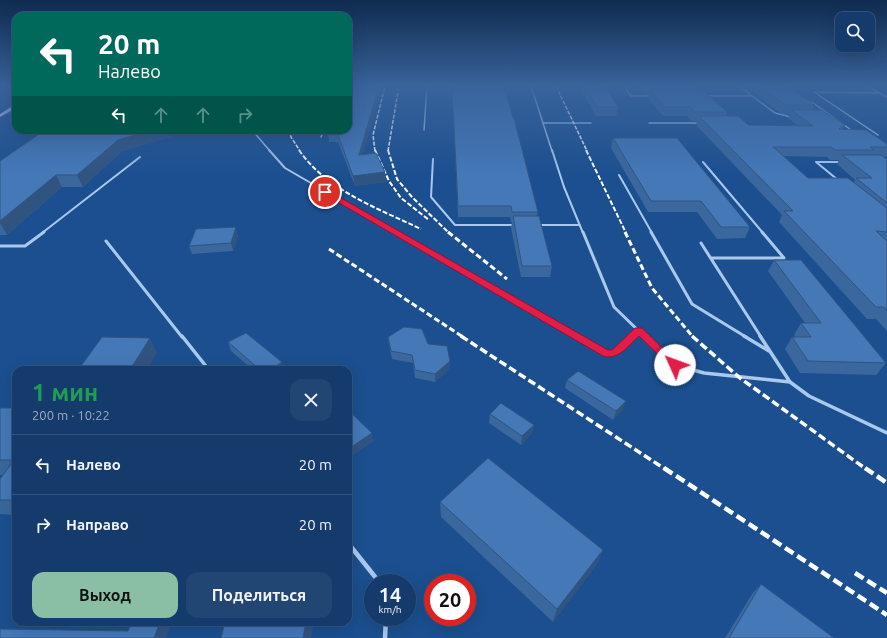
<!DOCTYPE html>
<html lang="ru">
<meta charset="utf-8">
<style>
:root{--surface:#143b6b;--page:#214673;--text:#f1f3f6;--muted:#9dadc1;--line:#33557e;--accent:#8abfa5}
body{margin:0;font-family:Ubuntu,sans-serif;background:var(--page);color:var(--text);height:100vh;display:flex;flex-direction:column;font-size:15px;white-space:nowrap}
*{box-sizing:border-box;margin:0}
p{font-size:13px;color:var(--muted)}
.icon{flex:none;width:22px;height:22px;fill:none;stroke:currentColor;stroke-width:2;stroke-linecap:round;stroke-linejoin:round}
.map{position:relative;flex:1;overflow:hidden}
.drawer{position:absolute;left:12px;top:366px;width:340px;height:260px;display:flex;flex-direction:column;background:var(--surface);border-radius:12px;box-shadow:0 4px 16px #0002,0 0 0 1px var(--line)}
.drawer>*{flex:none}
.top-card{position:absolute;left:12px;top:12px;width:340px;height:122px;border-radius:12px;box-shadow:0 4px 16px #0002,0 0 0 1px var(--line);background:#00695c;color:#fff;overflow:hidden}
.controls{position:absolute;left:835px;top:12px;display:grid;gap:8px}
.controls a{display:grid;place-items:center;width:40px;height:40px;border-radius:8px;background:var(--surface);box-shadow:0 4px 16px #0002,0 0 0 1px var(--line);font-size:20px}
.speed{position:absolute;left:364px;top:574px;display:flex;gap:8px;font-size:20px;font-weight:700;text-align:center}
.speed>*{display:grid;place-content:center;width:52px;height:52px;border-radius:50%;background:var(--surface);box-shadow:0 4px 16px #0002,0 0 0 1px var(--line);line-height:1}
.speed small{font-size:10px;font-weight:400}
.speed .limit{border:6px solid #d22;background:#fff;color:#111}
.pin{position:absolute;display:grid;place-items:center;width:34px;height:34px;color:#fff;margin:-17px;border:2px solid #fff;border-radius:50%;box-shadow:0 1px 4px #0007}
.me{position:absolute;width:44px;margin:-22px;rotate:313deg;stroke-linejoin:round;filter:drop-shadow(0 0 3px #0008)}
.turn{display:flex;align-items:center;gap:14px;height:84px;padding:0 20px;font-size:18px}
.turn .icon{width:52px;height:52px;stroke-width:2.5}
.turn b{display:block;font-size:28px;line-height:34px}
.lanes{display:flex;align-items:center;height:38px;padding:0 20px;background:#0003;justify-content:center;gap:20px;direction:ltr}
.lanes .off{opacity:.35}
.round{display:grid;place-items:center;flex:none;width:42px;height:42px;border-radius:12px;background:var(--page)}
.head{display:flex;align-items:center;justify-content:space-between;height:68px;padding:0 20px}
h1{font-size:24px;font-weight:700;line-height:30px;color:#1e9e55}
.cta{display:flex;gap:8px;margin-top:auto;padding:8px 20px}
.cta a{flex:1;height:46px;border-radius:12px;background:var(--accent);color:#111;font-size:16px;font-weight:700;line-height:46px;text-align:center}
.cta a+a{background:var(--page);color:var(--text)}
ul{padding:0;list-style:none}
li{display:flex;align-items:center;gap:12px;height:60px;padding:0 20px;border-top:1px solid var(--line)}
li div{flex:1}
li b{display:block;font-size:15px}
li em{font-style:normal}
.map>svg:first-child{display:block}
.lines{fill:none;stroke-linecap:round;stroke-linejoin:round}
.lane-far4{stroke:#a9c9ee;stroke-width:1.5}
.lane-far3{stroke:#a9c9ee;stroke-width:2}
.lane-far2{stroke:#a9c9ee;stroke-width:3}
.lane-far1{stroke:#a9c9ee;stroke-width:3.5}
.lane{stroke:#a9c9ee;stroke-width:4.5}
.secondary{fill:#d6e6fa;fill-rule:evenodd}
.rail-far4{stroke:#fff;stroke-width:1.5;stroke-dasharray:4 1.5;stroke-linecap:butt}
.rail-far3{stroke:#fff;stroke-width:2;stroke-dasharray:5 2;stroke-linecap:butt}
.rail-far2{stroke:#fff;stroke-width:3;stroke-dasharray:6 3;stroke-linecap:butt}
.rail-far1{stroke:#fff;stroke-width:3.5;stroke-dasharray:8 3.5;stroke-linecap:butt}
.rail{stroke:#fff;stroke-width:4.5;stroke-dasharray:10 4.5;stroke-linecap:butt}
.wall{fill:#3a679d;fill-rule:evenodd}
.shaded-wall{fill:#305480}
.building{fill:#4478b7;stroke:#305480}
.route{fill:#e11d48;stroke:#92132f}
</style>
<div class="map">
<svg width="887" height="638" viewBox="0 0 887 638">
<rect width="100%" height="100%" fill="#1b4f8f"/>
<g class="lines">
<!-- lane-far4 -->
<path class="lane-far4" d="M531,86L552,151
M624,86L631,96H651
M867,86L887,97
M878,93L814,92L878,135
M707,96H752L740,86
M752,96L775,113L791,117
M807,101L813,103L854,132
M543,123H591
M649,123H699
M252,130L270,151
M424,130L427,86
M321,137L324,130"/>
<!-- lane-far3 -->
<path class="lane-far3" d="M269,150L285,168L397,233
M552,150L564,187L583,233
M433,159L431,197L455,225H516
M703,162L763,233
M619,175L652,233
M838,180L816,162H841
M537,225H580
M42,233L140,157"/>
<!-- lane-far2 -->
<path class="lane-far2" d="M395,232L577,337
M583,232L614,307L645,337
M651,232L692,304L746,337
M106,241L182,337
M701,243L761,337
M0,246H25L44,232
M711,258H784L762,232
M632,337L639,330"/>
<!-- lane-far1 -->
<path class="lane-far1" d="M182,336L209,370
M575,336L607,354L615,353L633,336
M644,336L675,365L704,373L790,382
M744,336L769,351
M760,336L790,382L809,396L887,433"/>
<!-- lane -->
<path class="lane" d="M348,543L380,583
M385,638L386,617"/>
<!-- secondary -->
<path class="secondary" d="M14,105H16V108L0,117V114Z"/>
<!-- rail-far4 -->
<path class="rail-far4" d="M556,86L587,151
M289,130L291,137L300,151
M375,151L373,135L385,86
M388,151L399,86"/>
<!-- rail-far3 -->
<path class="rail-far3" d="M299,150C326,190 379,209 421,229
M375,150L389,181L401,198L429,220
M388,150L397,179L412,197L449,233
M586,150L626,233"/>
<!-- rail-far2 -->
<path class="rail-far2" d="M448,232L507,279
M625,232L652,288L693,337
M329,249L463,337"/>
<!-- rail-far1 -->
<path class="rail-far1" d="M461,336L665,469
M692,336L740,378L866,469"/>
<!-- rail -->
<path class="rail" d="M664,468L887,615
M865,468L887,483
M855,573L887,593"/>
</g>
<!-- wall -->
<path class="wall" d="M452,86H504L538,212L537,216L552,266L550,277H521L511,228L512,222H511L510,217H458Z
M579,86H604L618,107L616,116H596Z
M638,86H695L698,89L697,90L727,112L726,116L748,125H797L788,118L790,114H782L746,86H787L815,105L813,110L845,125L843,129L887,144V156L884,157L887,159V331L876,319H867L779,222L782,215L696,125L697,121H692L687,116H663L648,98L649,94H644ZM784,156L827,157L830,160H839L837,164L855,180L854,182L808,178Z
M348,130L363,154L385,172L386,182L355,186L338,142H329L328,132Z
M174,136L122,151L83,187H62L7,235H0V161Z
M613,138L750,227L745,238L717,239L697,212H648L611,148Z
M238,235L233,251L192,254L189,246Z
M774,260L886,363L876,375L800,373L785,349L792,337H795L794,335L801,323H805L768,271Z
M388,337L428,344L450,361L449,369L435,382L415,378L413,363L392,359L389,345Z
M228,342L284,370H253L231,351Z
M567,380L623,409L613,420L565,388Z
M0,408H16V515L0,514V479L3,475H0Z
M348,410L373,441L352,456L348,452Z
M490,414L534,425L532,433L521,445L489,423Z
M440,502L603,550L597,564L553,622L441,517Z
M761,584L834,638H725L752,594Z"/>
<!-- shaded-wall -->
<path class="shaded-wall" d="M379,86H382L360,165L359,155Z
M153,130H172L174,136L122,151L83,187L77,175L118,140Z
M385,172L386,182L355,186L353,176Z
M56,175L62,187L7,235L0,223V221Z
M236,227L238,235L233,251L231,243Z
M150,338L157,353L147,370H130Z
M450,361L449,369L435,382V374Z
M282,362L284,370H270Z
M626,401L623,409L613,420L616,411Z
M534,425L532,433L521,445L522,436Z
M372,433L373,441L352,456L350,448Z
M603,550L597,564L553,622L557,609Z
M160,622H172L166,638H154Z
M306,622H314L311,638H303Z"/>
<!-- building -->
<path class="building" d="M348,86H379L359,155L376,153L385,172L353,176L337,132H328L329,130H348Z
M452,86H504L513,118H514L538,212H512L511,206H458Z
M585,86H604L618,107H597Z
M643,86H695L698,89H645Z
M760,86H787L815,105H785Z
M650,90H703L727,112H694L690,107H665Z
M791,110H822L845,125L839,129L866,130L887,144V147H870L874,150H835L831,147H773L808,178H848L887,208V232L876,231L887,241V311L884,307H876L784,211H793L699,116H738L748,125L813,126Z
M45,130H153L118,140L77,175H56L0,221V161Z
M613,138H677L750,227H721L701,201H651Z
M842,155H881L887,159V203L856,178H872Z
M513,216H539L552,266H522Z
M236,227L231,243L189,246L196,229Z
M774,260H801L886,363L808,361L792,337H811L801,323H821Z
M404,327L422,329L428,344L447,346L450,361L435,374L415,370L412,355L391,351L388,337Z
M246,333L282,362L270,370H260L228,342Z
M102,337L150,338L130,370H78Z
M578,371L626,401L616,411L567,380Z
M501,403L534,425L522,436L490,414Z
M0,408H16V500H0V479L14,460H0Z
M348,410L372,433L350,448L348,446Z
M488,458L603,550L557,609L440,502Z
M761,584L834,638H729Z
M16,591V598H12Z
M132,622H160L154,638H0V629L128,631Z
M225,622H306L303,638H221Z"/>
<!-- sky -->
<linearGradient id="sky" x2="0" y2="1"><stop stop-color="#0f2b4f"/><stop offset="0.49" stop-color="#39639b"/><stop offset="1" stop-color="#39639b" stop-opacity="0"/></linearGradient>
<rect width="887" height="175" fill="url(#sky)"/>
<!-- route -->
<path class="route" d="M322,190H327L608,350H612L635,328H642L680,365L679,367H671L639,336C629,345 618,361 603,356L322,193Z"/>
</svg>
<div class="controls">
<a><svg class="icon" aria-label="search" viewBox="0 0 24 24"><circle cx="10" cy="10" r="6"/><path d="M15 15l6 6"/></svg></a>
</div>
<div class="speed"><div>14<small>km/h</small></div><div class="limit">20</div></div>
<div class="pin" style="left:325px;top:192px;background:#d93025"><svg class="icon" aria-label="arrive" viewBox="0 0 24 24"><path d="M6 21V4h12l-3 4 3 4H6"/></svg></div>
<svg class="me" style="left:675px;top:365px" viewBox="-20 -20 40 40"><circle r="19" fill="#fff"/><path d="M0-13L10 11 0 6-10 11z" fill="#e11d48"/></svg>
<div class="top-card">
<div class="turn"><svg class="icon" aria-label="left" viewBox="0 0 24 24"><path d="M17 20v-9H6M10 6l-5 5 5 5"/></svg><div><b>20 m</b>Налево</div></div>
<div class="lanes"><svg class="icon" aria-label="left" viewBox="0 0 24 24"><path d="M17 20v-9H6M10 6l-5 5 5 5"/></svg><svg class="icon off" aria-label="ahead" viewBox="0 0 24 24"><path d="M12 20V5M6 11l6-6 6 6"/></svg><svg class="icon off" aria-label="ahead" viewBox="0 0 24 24"><path d="M12 20V5M6 11l6-6 6 6"/></svg><svg class="icon off" aria-label="right" viewBox="0 0 24 24"><path d="M7 20v-9h11M14 6l5 5-5 5"/></svg></div>
</div>
<section class="drawer">
<div class="head"><div><h1>1 мин</h1><p>200 m · 10:22</p></div><a class="round"><svg class="icon" aria-label="close" viewBox="0 0 24 24"><path d="M6 6l12 12M18 6L6 18"/></svg></a></div>
<ul>
<li><svg class="icon" aria-label="left" viewBox="0 0 24 24"><path d="M17 20v-9H6M10 6l-5 5 5 5"/></svg><div><b>Налево</b></div><em>20 m</em></li>
<li><svg class="icon" aria-label="right" viewBox="0 0 24 24"><path d="M7 20v-9h11M14 6l5 5-5 5"/></svg><div><b>Направо</b></div><em>20 m</em></li>
</ul>
<div class="cta"><a>Выход</a><a>Поделиться</a></div>
</section>
</div>
